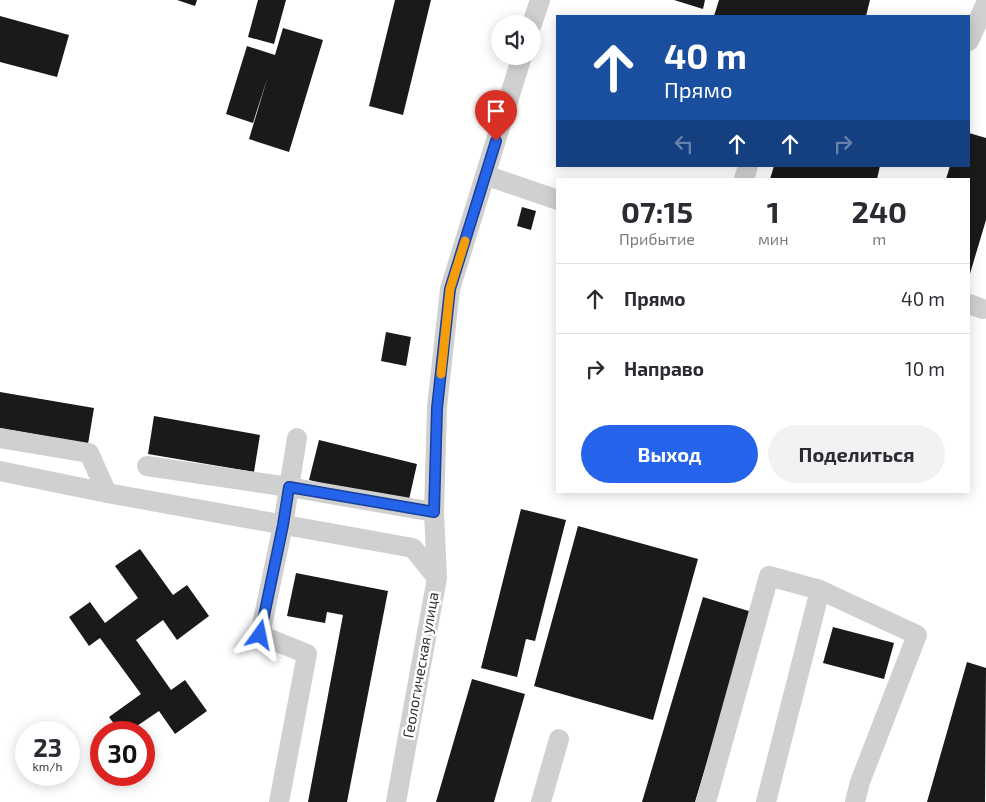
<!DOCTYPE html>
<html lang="ru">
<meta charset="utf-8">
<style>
:root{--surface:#fff;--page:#f2f2f3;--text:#2b2b33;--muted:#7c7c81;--line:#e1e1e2;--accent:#2563eb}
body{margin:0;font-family:"Exo 2",sans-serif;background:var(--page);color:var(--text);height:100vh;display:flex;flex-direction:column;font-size:19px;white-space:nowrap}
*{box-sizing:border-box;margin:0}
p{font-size:16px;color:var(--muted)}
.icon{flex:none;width:28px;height:28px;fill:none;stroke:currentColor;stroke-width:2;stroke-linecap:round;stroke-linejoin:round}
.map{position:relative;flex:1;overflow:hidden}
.panel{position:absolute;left:556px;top:178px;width:414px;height:315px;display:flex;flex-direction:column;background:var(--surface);border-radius:0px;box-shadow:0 2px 12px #0003}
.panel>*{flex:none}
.guide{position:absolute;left:556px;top:15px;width:414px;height:152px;border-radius:0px;box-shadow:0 2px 12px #0003;background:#1a4fa0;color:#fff;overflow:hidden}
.fabs{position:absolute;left:491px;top:15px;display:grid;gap:10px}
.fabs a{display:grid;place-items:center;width:50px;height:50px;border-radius:50%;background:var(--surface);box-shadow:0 2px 12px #0003;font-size:25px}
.speed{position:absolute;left:15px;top:721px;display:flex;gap:10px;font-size:25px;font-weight:700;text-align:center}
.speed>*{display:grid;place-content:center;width:65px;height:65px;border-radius:50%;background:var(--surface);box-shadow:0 2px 12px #0003;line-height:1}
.speed small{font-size:12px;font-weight:400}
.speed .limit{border:8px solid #d22;background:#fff;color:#111}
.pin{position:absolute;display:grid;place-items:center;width:42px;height:42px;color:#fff;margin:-51px -21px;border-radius:50% 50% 50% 0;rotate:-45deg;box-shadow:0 0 5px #0007}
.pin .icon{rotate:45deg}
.me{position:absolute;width:55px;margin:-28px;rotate:12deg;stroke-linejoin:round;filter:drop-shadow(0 0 4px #0008)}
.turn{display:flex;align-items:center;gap:18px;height:105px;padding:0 25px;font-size:22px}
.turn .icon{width:65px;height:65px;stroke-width:2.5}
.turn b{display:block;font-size:35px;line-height:42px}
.lanes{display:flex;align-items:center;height:48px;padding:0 25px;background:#0003;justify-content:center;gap:25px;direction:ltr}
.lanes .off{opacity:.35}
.eta{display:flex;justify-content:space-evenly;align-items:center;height:85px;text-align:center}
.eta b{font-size:30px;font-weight:700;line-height:35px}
.button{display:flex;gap:10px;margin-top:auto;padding:10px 25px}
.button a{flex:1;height:58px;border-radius:30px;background:var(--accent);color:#fff;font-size:20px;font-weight:700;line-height:58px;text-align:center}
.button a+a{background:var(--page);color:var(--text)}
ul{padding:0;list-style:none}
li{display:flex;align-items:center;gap:15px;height:70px;padding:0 25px;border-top:1px solid var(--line)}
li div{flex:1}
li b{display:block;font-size:19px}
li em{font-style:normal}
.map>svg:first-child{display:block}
.building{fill:#1a1a1a}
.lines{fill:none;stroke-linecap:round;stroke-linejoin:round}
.minor{stroke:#d0d0d0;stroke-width:20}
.route-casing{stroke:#184099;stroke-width:12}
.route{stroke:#2563eb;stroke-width:9}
.slow{stroke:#f59e0b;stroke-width:9}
.labels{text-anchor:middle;stroke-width:5;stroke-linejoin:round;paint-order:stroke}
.street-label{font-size:15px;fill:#333;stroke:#fff}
</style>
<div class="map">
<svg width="986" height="802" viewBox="0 0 986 802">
<rect width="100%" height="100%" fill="#fff"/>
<!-- building -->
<path class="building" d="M177,0H197L195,6Z
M258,0H286L274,44L248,37Z
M395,0H431L403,115L369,106Z
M674,0H705L703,9Z
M719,0H870L866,16H714Z
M0,16L69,35L57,77L0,62Z
M283,28L323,40L289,152L249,139L268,76L253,123L226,114L247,46L275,55Z
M969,133L986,138V220L969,277V179H946L950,166H969Z
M774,166H880L877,179H770Z
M522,207L536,211L531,230L517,226Z
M386,332L411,337L406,366L381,361Z
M0,392L94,408L88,444L0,428Z
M154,416L260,435L254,472L148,454Z
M319,440L417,464L408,504L309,480Z
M521,509L566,520L535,641L526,639L517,677L481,668Z
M578,526L698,559L653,720L534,686Z
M140,549L173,595L187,585L209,616L177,640L163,620L136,640L171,690L185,680L207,711L175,734L159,711L128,732H120L109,717L141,694L100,638L89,646L69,617L90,602L105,623L138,598L115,566Z
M296,573L388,591L347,802H308L343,615L327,612L325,623L287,616Z
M703,597L752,612L695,802H642Z
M833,627L894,643L884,679L823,663Z
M967,662L986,668L985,802H927Z
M472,679L525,694L494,802H436Z"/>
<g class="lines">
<!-- minor -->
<path class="minor" d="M532,24L540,0
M969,41L986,3
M485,175L558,200
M744,179L748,166
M969,304L983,309
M0,438L89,453L107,493
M147,466L289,487L434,512
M0,471L107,493L413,548L437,578L396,802
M437,578L434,512L437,407L450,289L522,56
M279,802L307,654L260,635L283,525L297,438
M541,802L559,739
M706,802L769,576L820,590L917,635L860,782L855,802
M766,802L820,590"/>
</g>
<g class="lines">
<defs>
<path id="route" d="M260,635L283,525L289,487L434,512L437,408L450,289L496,141"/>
</defs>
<!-- route casing -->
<use href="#route" class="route-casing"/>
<!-- route -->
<use href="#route" class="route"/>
<!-- slow -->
<path class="slow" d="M441,374L450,289L465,241"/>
</g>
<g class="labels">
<!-- street labels -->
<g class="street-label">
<text transform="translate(421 665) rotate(-80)" y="5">Геологическая улица</text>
</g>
</g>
</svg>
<div class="fabs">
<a><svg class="icon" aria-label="sound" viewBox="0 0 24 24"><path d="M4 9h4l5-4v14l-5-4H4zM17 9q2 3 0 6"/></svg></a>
</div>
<div class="speed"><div>23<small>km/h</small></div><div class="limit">30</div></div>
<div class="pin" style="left:496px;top:141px;background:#d93025"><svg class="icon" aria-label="arrive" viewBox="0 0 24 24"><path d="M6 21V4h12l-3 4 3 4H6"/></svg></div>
<svg class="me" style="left:260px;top:635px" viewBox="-20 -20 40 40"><path d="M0-17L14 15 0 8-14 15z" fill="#2563eb" stroke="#fff" stroke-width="4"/></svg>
<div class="guide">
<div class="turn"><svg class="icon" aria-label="ahead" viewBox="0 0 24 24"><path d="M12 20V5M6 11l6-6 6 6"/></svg><div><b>40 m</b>Прямо</div></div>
<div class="lanes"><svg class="icon off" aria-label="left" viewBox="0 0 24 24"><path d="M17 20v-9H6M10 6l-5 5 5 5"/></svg><svg class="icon" aria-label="ahead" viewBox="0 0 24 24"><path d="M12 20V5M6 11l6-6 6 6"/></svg><svg class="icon" aria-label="ahead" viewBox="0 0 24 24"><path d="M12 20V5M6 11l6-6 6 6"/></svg><svg class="icon off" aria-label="right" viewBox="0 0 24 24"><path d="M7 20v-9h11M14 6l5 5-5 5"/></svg></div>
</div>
<section class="panel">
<div class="eta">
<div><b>07:15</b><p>Прибытие</p></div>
<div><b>1</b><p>мин</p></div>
<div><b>240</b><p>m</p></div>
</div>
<ul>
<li><svg class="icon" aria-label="ahead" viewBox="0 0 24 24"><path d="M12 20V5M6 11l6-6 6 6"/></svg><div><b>Прямо</b></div><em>40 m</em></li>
<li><svg class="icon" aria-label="right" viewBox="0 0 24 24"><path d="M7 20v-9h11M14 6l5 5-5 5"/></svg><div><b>Направо</b></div><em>10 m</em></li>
</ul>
<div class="button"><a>Выход</a><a>Поделиться</a></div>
</section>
</div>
